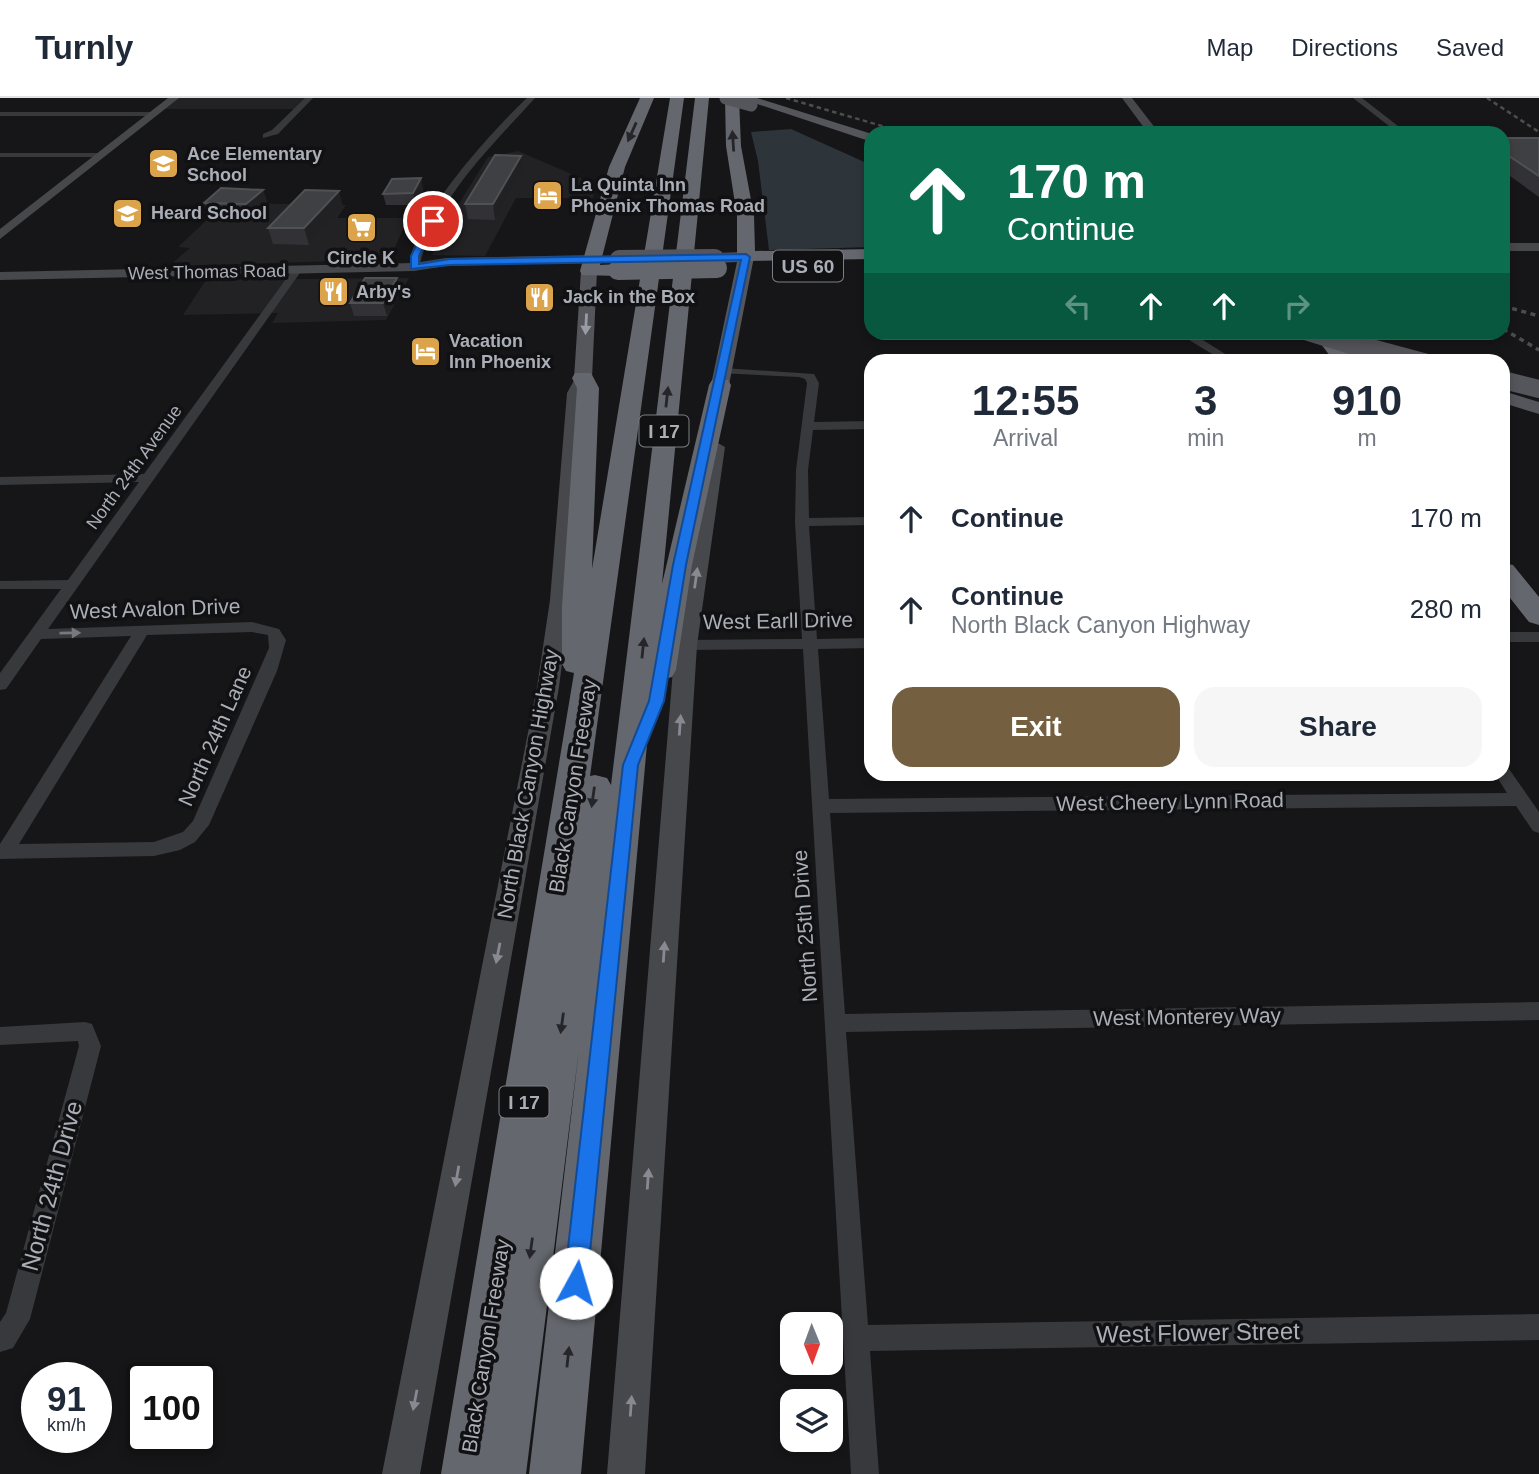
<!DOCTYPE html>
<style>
:root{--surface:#fff;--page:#f6f6f7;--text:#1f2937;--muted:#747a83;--line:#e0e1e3;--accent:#746040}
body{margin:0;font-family:Arial,sans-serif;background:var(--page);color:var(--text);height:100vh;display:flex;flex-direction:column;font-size:26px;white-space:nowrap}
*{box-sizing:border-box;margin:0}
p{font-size:23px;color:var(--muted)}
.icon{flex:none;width:38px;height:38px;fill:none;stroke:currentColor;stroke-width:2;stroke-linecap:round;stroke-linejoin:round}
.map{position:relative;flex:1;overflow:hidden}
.sheet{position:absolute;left:864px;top:256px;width:646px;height:427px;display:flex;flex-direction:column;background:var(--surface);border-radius:21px;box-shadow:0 4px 10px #0003}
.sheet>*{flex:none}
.guide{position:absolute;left:864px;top:28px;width:646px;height:214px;border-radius:21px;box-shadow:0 4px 10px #0003;background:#0b6e4f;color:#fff;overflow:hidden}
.needle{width:46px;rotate:179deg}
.fabs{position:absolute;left:780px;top:1214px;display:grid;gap:14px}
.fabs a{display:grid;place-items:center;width:63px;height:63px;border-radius:14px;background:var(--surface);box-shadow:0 4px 10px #0003;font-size:35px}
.speed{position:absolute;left:21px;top:1264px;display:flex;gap:14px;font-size:35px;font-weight:700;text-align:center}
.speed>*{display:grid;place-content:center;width:91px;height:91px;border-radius:50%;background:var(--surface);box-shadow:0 4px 10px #0003;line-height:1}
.speed small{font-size:18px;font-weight:400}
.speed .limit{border:4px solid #111;border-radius:10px;background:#fff;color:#111}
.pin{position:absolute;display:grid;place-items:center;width:60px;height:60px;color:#fff;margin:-30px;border:4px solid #fff;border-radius:50%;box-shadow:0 2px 7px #0007}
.me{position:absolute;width:77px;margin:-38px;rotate:6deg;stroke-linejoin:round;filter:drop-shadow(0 0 5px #0008)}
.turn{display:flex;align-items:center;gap:24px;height:147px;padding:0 28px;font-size:32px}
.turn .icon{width:91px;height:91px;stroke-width:2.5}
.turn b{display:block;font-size:49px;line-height:60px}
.lanes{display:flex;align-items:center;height:66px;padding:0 28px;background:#0003;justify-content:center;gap:35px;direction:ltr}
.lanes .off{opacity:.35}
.eta{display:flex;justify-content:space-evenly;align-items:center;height:119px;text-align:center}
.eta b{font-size:42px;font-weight:800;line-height:49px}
.cta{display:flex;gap:14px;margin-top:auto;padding:14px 28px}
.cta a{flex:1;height:80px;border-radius:21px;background:var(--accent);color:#fff;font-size:28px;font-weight:800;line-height:80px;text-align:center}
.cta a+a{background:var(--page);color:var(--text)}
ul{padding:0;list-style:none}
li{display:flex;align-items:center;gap:21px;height:91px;padding:0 28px}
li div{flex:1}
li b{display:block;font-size:26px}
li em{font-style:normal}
header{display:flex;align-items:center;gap:42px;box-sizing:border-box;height:98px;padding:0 35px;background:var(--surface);border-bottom:2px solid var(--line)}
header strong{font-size:33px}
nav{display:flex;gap:38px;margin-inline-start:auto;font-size:24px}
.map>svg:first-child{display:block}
.built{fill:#222225}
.water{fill:#2e353a}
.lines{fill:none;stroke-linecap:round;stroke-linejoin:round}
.street{fill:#38393c;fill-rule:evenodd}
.secondary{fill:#46484c;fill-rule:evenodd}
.primary{fill:#54565b;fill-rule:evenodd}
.highway{fill:#64676d;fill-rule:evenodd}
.rail-far1{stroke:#4b4d51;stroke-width:2.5;stroke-dasharray:4.5 3.5;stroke-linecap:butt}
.rail{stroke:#4b4d51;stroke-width:3.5;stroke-dasharray:5 4.5;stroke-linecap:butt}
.primary-bridge-far1{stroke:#54565b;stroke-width:13}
.primary-bridge{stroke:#54565b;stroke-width:18}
.highway-bridge{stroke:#64676d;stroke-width:20}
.wall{fill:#323236}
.shaded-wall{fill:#212124}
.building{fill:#3f4043;stroke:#505155;stroke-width:2}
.oneway{fill:#26262a}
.oneway2{fill:#999ca4}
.oneway3{fill:#878a91}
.oneway4{fill:#77797f}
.route{fill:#1a73e8;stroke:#114b97;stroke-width:2}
.labels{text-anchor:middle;stroke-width:7;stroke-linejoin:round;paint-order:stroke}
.far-poi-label{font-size:18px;font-weight:bold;fill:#aaaeb6;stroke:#111113;text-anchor:start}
.far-street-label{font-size:18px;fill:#aaaeb6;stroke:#111113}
.shield{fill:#111113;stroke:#7c7f85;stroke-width:2}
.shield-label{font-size:19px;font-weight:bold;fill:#aaaeb6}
.street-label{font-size:21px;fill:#aaaeb6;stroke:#111113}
.near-street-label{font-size:24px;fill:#aaaeb6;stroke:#111113}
</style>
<header>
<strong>Turnly</strong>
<nav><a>Map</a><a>Directions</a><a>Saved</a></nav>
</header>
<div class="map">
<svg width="1539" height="1376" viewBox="0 0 1539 1376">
<rect width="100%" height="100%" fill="#161618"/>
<!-- built -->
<path class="built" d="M174,0H309L298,11H160Z
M518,53L597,87L593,100H516L485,158L432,157L443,131L488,59Z
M225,105L346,107L337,120H408L393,154H381L378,162L169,168L190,150L178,149Z
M409,180L386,222L272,225L278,215L183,217L206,182Z"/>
<!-- water -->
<path class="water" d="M791,31L871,67V149L769,152L758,63L751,34Z"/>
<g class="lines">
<!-- street -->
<path class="street" d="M305,0H313L278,36L263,40V36L272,32Z
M527,0H535C489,51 436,100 419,169L411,171C404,128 496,29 527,0Z
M1353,0H1362L1407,35H1398Z
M0,14H153L157,16L153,18H0Z
M0,55H100L104,57L100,59H0Z
M294,170L302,172L48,531L252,524L279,531L286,542L277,573L209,727L195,744L180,752L154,758L0,761V746L131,538L41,541L6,591L0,592V575L61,491H0V483L68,482L139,384L0,387V379L144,376ZM252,534L268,537L269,550L193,723L183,734L154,744L19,746L147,537Z
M1176,234H1190L1235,262H1222Z
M723,270L814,276L819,285L814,324L872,323V331L813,332L808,372L809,420L872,419V427L809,428L817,541L872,540V550L818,551L829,701L1507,695L1495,676H1503V669L1509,671L1539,714V735L1533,733L1516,708L830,715L845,916L1539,904V922L846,934L868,1227L1539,1216V1242L870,1253L879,1376H851L803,551L686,552L678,547L686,542L802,541L795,424L796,372L807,285L805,281L799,279L719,275V271Z
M1503,534H1539V544H1503Z
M85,924L92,926L101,948L30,1221L13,1250L0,1254V1224L6,1215L79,948L78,943L0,947V929Z"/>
<!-- secondary -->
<path class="secondary" d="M168,0H179L0,141V131Z
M1122,0H1132L1159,35H1148Z
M1503,145H1539V153H1503Z
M591,157L598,161L596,164L446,168L414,173L0,182V174L414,165L446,160Z
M583,275L591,280L583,295L570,502L559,589L420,1376H382L537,589L550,502L567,295L577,277Z
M716,344L725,349L697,547L645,1376H607L675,547L707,349Z"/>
<!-- primary -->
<path class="primary" d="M739,0H757L872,36V44Z
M746,154L754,159L729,287L720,293L711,287L737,164L715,165L707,160L715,155Z
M589,168L597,173L592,280L583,285L574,280L581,173Z
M1369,240L1436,258L1439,262H1412L1363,249L1360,245Z
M1503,293L1539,304V316L1503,305Z"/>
<!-- highway -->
<path class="highway" d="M640,0H654L625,69L600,167L618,166L627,172L618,178L582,177L580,173L609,69Z
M670,0H684L590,678L595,677L607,680L611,687L695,0H709L662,486L709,287L712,282H728L731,287L692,467L676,572L672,579L661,582L653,580L581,1376H529L579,951L526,1376H441L574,575L566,573L562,566V508L577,290L572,280L575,275H591L599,290L592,471Z
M725,0H739L741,48L754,118L755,153L872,151V161L740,163L737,159V118L726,48Z
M1312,234H1333L1355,262H1333Z
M1503,465L1513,467L1539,499V527L1529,524L1503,491Z"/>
<!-- rail-far1 -->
<path class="rail-far1" d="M786,0L906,35
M1487,0L1539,34"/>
<!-- rail -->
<path class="rail" d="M1503,208L1539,218
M1503,231L1539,252"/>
<!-- primary-bridge-far1 -->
<path class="primary-bridge-far1" d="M726,0L751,7"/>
<!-- primary-bridge -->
<path class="primary-bridge" d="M619,161L715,160
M1308,234L1399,262
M1503,282L1539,291"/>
<!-- highway-bridge -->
<path class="highway-bridge" d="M618,172L717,170"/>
</g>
<!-- wall -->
<path class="wall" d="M1503,40H1539V99L1503,73Z
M523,73L495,122L468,121L465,106Z
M421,80L423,92L416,107H386L383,96Z
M263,92L268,107L252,122L210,121L204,105Z
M343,108L309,147L273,146L268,130Z
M400,193L387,218H354L350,205Z"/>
<!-- shaded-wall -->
<path class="shaded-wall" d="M521,58L523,73L495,122L493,106Z
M421,80L423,92L416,107L413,95Z
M263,92L268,107L252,122L246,106Z
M339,93L343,108L309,147L304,130Z
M397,180L400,193L387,218L383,205Z"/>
<!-- building -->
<path class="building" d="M1503,40H1539V78L1503,54Z
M495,57L521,58L493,106H465Z
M421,80L413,95L383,96L392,81Z
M221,90L263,92L246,106L204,105Z
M305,92L339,93L304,130H268Z
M365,180H397L383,205H350Z"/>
<!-- one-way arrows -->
<defs><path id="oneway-solid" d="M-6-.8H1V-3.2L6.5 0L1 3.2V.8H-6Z" transform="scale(1.75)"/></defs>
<g class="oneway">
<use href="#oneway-solid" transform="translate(632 34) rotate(114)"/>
<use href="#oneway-solid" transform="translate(733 43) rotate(-94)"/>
<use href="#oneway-solid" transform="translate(667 299) rotate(-84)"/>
<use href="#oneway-solid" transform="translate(643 550) rotate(-84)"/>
<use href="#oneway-solid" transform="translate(593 699) rotate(98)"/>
<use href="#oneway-solid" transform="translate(562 925) rotate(98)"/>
<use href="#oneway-solid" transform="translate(531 1150) rotate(98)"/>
<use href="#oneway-solid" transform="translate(568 1259) rotate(-84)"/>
</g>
<use class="oneway2" href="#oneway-solid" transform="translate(586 226) rotate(93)"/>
<g class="oneway3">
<use href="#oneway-solid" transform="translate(696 480) rotate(-82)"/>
<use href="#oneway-solid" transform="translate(680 627) rotate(-86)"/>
<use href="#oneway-solid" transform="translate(664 854) rotate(-86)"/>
<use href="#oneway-solid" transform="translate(498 855) rotate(101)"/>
<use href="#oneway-solid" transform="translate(457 1078) rotate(100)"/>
<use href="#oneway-solid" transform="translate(648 1081) rotate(-86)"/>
<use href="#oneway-solid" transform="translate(415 1302) rotate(101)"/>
<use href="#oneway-solid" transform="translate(631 1308) rotate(-86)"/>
</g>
<use class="oneway4" href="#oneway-solid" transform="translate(70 535) rotate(-1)"/>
<!-- route -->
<path class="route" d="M433,121L437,123L419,158V166L450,161L746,156L750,159L686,467L664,603L638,667L587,1185L584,1193L576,1196L568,1193L564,1185L623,667L649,603L673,467L741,162L450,167L411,171V158L428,123Z"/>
<!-- icons -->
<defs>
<symbol id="school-square" viewBox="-11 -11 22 22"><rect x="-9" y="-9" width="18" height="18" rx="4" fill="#dca44a" stroke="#111113"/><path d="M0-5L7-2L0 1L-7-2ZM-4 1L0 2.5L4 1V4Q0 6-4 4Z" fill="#fff"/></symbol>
<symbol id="hotel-square" viewBox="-11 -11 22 22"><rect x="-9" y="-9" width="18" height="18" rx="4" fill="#dca44a" stroke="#111113"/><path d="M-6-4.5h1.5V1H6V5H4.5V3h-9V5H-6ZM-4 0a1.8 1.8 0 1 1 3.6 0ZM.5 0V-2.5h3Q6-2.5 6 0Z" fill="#fff"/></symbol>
<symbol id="supermarket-square" viewBox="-11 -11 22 22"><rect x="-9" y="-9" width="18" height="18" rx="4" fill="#dca44a" stroke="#111113"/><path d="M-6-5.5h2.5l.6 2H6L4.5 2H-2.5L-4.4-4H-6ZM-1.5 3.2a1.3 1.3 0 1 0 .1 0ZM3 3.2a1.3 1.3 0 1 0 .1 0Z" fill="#fff"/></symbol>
<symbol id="restaurant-square" viewBox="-11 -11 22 22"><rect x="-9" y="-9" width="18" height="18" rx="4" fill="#dca44a" stroke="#111113"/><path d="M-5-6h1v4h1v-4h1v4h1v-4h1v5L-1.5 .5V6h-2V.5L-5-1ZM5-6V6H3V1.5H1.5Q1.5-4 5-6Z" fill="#fff"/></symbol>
</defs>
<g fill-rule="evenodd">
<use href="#school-square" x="146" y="48" width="35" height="35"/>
<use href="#hotel-square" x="530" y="80" width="35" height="35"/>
<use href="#school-square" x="110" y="98" width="35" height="35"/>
<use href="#supermarket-square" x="344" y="112" width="35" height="35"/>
<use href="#restaurant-square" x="316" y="176" width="35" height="35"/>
<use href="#restaurant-square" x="522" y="182" width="35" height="35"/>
<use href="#hotel-square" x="408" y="236" width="35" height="35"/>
</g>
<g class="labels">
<!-- far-poi labels -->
<g class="far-poi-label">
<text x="187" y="62">Ace Elementary<tspan x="187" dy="21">School</tspan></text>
<text x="571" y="93">La Quinta Inn<tspan x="571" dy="21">Phoenix Thomas Road</tspan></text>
<text x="151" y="121">Heard School</text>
<text x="361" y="166" text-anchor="middle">Circle K</text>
<text x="356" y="200">Arby's</text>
<text x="563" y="205">Jack in the Box</text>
<text x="449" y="249">Vacation<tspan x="449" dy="21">Inn Phoenix</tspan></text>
</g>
<!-- far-street labels -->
<g class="far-street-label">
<text transform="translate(207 174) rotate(-1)" y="6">West Thomas Road</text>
<text transform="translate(134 369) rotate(-54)" y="6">North 24th Avenue</text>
</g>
<!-- shield labels -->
<g class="shield">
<rect x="773" y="152.5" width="70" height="31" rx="5"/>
<rect x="639.5" y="317.5" width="49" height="31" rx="5"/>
<rect x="499.5" y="988.5" width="49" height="31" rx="5"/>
</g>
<g class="shield-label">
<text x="808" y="175">US 60</text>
<text x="664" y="340">I 17</text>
<text x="524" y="1011">I 17</text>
</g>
<!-- street labels -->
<g class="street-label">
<text transform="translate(155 511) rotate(-2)" y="7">West Avalon Drive</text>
<text transform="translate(778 523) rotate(-1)" y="7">West Earll Drive</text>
<text transform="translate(215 638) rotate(-66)" y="7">North 24th Lane</text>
<text transform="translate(528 686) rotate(-80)" y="7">North Black Canyon Highway</text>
<text transform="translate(573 688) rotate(-81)" y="7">Black Canyon Freeway</text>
<text transform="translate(1170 704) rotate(-1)" y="7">West Cheery Lynn Road</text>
<text transform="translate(805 828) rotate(-94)" y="7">North 25th Drive</text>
<text transform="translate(1187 919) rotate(-1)" y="7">West Monterey Way</text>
<text transform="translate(486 1248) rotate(-81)" y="7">Black Canyon Freeway</text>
</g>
<!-- near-street labels -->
<g class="near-street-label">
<text transform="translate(52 1088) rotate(-75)" y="8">North 24th Drive</text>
<text transform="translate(1198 1235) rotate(-1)" y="8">West Flower Street</text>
</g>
</g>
</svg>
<div class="fabs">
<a><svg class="needle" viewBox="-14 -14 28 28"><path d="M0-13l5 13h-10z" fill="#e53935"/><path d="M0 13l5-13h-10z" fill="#747a83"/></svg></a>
<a><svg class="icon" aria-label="layers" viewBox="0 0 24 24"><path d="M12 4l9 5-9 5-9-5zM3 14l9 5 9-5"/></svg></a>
</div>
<div class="speed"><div>91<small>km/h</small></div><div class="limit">100</div></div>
<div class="pin" style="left:433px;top:123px;background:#d93025"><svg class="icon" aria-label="arrive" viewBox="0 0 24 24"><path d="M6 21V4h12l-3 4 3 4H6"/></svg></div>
<svg class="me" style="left:576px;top:1185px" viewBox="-20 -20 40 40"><circle r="19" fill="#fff"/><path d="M0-13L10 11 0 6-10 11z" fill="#1a73e8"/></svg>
<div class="guide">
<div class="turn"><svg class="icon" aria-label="ahead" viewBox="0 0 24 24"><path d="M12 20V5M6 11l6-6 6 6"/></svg><div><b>170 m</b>Continue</div></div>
<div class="lanes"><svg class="icon off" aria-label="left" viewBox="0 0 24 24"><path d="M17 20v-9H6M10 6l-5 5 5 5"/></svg><svg class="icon" aria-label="ahead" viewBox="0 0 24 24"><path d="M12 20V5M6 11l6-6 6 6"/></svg><svg class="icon" aria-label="ahead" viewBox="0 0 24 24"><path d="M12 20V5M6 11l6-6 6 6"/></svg><svg class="icon off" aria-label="right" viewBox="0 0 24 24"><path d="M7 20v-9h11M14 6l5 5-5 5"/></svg></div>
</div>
<section class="sheet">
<div class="eta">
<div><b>12:55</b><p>Arrival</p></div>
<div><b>3</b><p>min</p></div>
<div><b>910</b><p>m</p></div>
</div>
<ul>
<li><svg class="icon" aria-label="ahead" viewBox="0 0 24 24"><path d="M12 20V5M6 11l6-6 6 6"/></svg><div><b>Continue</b></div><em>170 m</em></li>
<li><svg class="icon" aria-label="ahead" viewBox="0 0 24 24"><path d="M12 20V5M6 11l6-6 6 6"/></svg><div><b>Continue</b><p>North Black Canyon Highway</p></div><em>280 m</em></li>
</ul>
<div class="cta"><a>Exit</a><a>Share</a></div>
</section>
</div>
